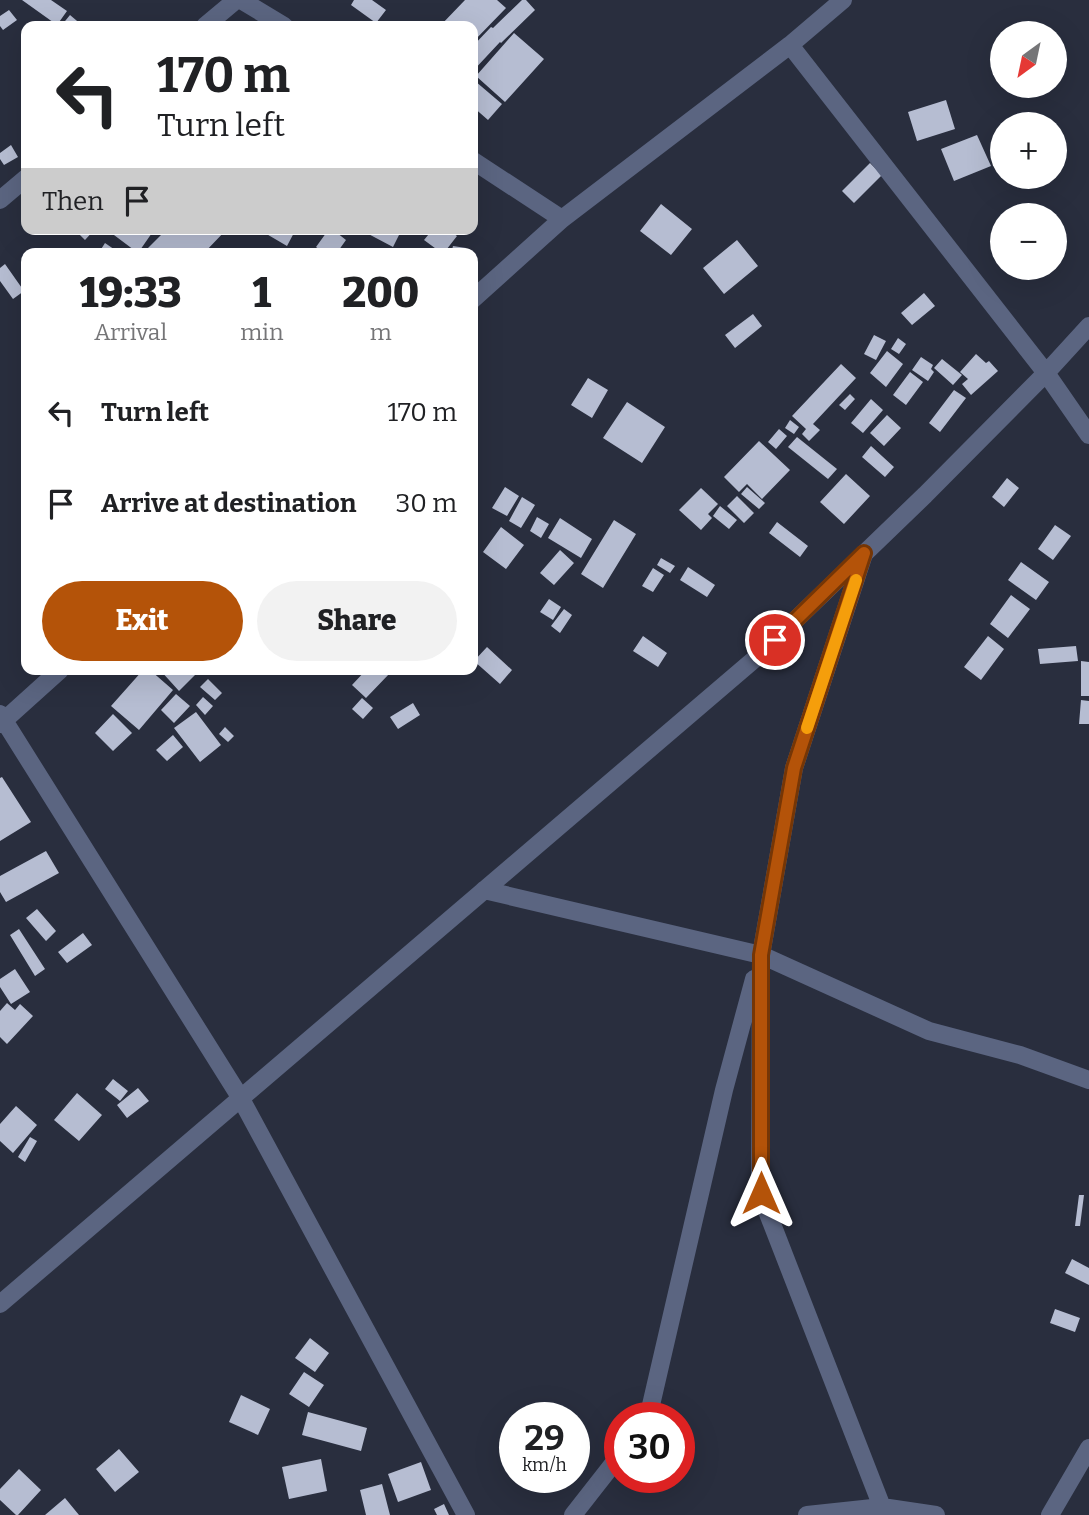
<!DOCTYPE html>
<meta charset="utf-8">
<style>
:root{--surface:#fff;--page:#f2f2f2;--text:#202124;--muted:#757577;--accent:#b45309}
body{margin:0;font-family:Bitter,serif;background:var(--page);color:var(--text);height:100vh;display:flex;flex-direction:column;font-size:26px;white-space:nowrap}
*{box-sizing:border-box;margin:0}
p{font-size:23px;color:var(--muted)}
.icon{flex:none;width:38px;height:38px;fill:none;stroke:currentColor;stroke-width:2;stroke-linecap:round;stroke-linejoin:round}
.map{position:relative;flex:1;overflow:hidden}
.drawer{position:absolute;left:21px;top:248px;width:457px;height:427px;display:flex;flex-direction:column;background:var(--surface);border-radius:14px;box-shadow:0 7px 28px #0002}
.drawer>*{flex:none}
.banner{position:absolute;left:21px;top:21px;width:457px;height:214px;border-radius:14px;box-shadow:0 7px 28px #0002;background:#fff;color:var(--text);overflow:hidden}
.needle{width:46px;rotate:213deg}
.fabs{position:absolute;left:990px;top:21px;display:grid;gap:14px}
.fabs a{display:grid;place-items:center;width:77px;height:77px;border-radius:50%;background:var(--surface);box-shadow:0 7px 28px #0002;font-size:35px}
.speed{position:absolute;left:499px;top:1402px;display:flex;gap:14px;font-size:35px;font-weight:700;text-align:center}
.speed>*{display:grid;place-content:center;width:91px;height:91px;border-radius:50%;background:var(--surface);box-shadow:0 7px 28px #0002;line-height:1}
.speed small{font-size:18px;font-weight:400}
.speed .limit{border:10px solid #d22;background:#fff;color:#111}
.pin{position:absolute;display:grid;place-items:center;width:60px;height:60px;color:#fff;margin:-30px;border:4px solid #fff;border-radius:50%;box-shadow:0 2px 7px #0007}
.me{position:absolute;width:77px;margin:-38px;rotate:0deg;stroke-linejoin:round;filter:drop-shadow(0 0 5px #0008)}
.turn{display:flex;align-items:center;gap:24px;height:147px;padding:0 21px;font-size:32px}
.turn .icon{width:91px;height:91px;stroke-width:2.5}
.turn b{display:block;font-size:49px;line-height:60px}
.then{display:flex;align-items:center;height:66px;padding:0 21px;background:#0003;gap:14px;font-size:26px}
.eta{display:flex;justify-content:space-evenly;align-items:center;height:119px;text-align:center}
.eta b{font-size:42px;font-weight:800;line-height:49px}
.action{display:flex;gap:14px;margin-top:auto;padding:14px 21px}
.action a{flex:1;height:80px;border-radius:42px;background:var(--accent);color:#fff;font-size:28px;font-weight:800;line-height:80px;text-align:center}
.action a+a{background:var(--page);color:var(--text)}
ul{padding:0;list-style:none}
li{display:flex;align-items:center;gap:21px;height:91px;padding:0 21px}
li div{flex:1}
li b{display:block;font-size:26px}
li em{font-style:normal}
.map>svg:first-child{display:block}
.building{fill:#b6bdd2}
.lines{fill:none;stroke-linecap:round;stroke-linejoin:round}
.minor{stroke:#5b6581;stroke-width:18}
.route-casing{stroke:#753606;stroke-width:18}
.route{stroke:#b45309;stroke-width:12}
.slow{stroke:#f59e0b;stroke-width:12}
</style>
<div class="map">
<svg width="1089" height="1515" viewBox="0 0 1089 1515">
<rect width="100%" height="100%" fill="#292e3e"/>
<!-- building -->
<path class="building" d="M22,0H51L67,11L57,25Z
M354,0H372L386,10L376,23L351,5Z
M465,0H497L506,8L472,43V26H440Z
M522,0H526L535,10L501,43L500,42L472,72V47L491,27L493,28Z
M9,10L17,20L3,30L0,26V16Z
M70,15L83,26H61Z
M514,33L544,59L505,102L476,76Z
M475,81L502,104L488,120L472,106V85Z
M946,100L955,129L917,141L908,112Z
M977,135L991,166L954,181L941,149Z
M11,145L18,157L4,165L0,159V153Z
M870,163L882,175L854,203L842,191Z
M661,204L692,229L671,255L640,231Z
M74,229H95L85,240Z
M106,229H153L154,230L138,253Z
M167,229H227L203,254H142Z
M258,229H296L287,246Z
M329,229H332L346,240L336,254H325L316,247Z
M359,229H402L393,247Z
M433,229H447L457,236L443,254L424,240Z
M737,240L758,266L724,294L703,268Z
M105,243L121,254H98Z
M453,246L466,248L465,254H451Z
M5,264L24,291L13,299L0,281V268Z
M924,293L935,306L912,325L901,313Z
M753,314L762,326L735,348L725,335Z
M874,335L886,341L876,360L864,354Z
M898,338L906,344L899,354L891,349Z
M887,351L903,364L886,387L870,373Z
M976,354L986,363L989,361L998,371L971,395L962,384L968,379L960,372Z
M921,357L933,365L931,369L934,372L928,381L912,370Z
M942,359L962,375L953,385L934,368Z
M841,364L856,378L813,424L820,430L809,441L802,434L806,429L792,416Z
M910,372L923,382L906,405L893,395Z
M588,378L608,390L592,418L571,405Z
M954,390L966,398L940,432L929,423Z
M850,394L855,399L845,410L839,405Z
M871,399L883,410L863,433L851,423Z
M627,402L665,427L642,463L603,438Z
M887,415L901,428L884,446L870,433Z
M790,420L799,427L794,434L785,428Z
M779,429L787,436L776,449L768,442Z
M797,437L837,469L828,479L788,447Z
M759,441L790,470L762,499L747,484L739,492L724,477Z
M871,446L894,467L885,477L862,457Z
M846,474L870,496L844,524L820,502Z
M1007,478L1019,488L1004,507L992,497Z
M505,487L519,496L507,516L492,508Z
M747,487L765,503L759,509L741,494Z
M701,488L718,504L708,514L712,518L701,530L679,510Z
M737,496L754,513L744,523L727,506Z
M522,497L535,505L521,528L509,521Z
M720,506L737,520L729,529L713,516Z
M537,517L549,524L541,538L530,531Z
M560,518L592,539L581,558L548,538Z
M614,520L636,534L603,588L581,574Z
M777,522L808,546L800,557L769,533Z
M1055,525L1071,536L1053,560L1038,549Z
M501,527L524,545L506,569L483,552Z
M560,550L574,563L554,585L540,573Z
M661,558L675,566L670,573L657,565Z
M1021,562L1049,582L1036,600L1008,580Z
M688,567L715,585L707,597L680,580Z
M653,568L664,575L653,592L642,586Z
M1011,595L1030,609L1008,638L990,624Z
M549,599L561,607L553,620L540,612Z
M564,609L572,615L560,633L551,626Z
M643,636L667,653L658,667L633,651Z
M988,636L1004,649L981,680L964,667Z
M1076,646L1078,661L1040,664L1038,649Z
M487,647L512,670L500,684L474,661Z
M1081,661L1089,662V696H1081Z
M143,670H150L173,690L139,730L111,706Z
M160,670H200L179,691Z
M366,670H387L390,673L366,698L352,685Z
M208,679L222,693L215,700L200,687Z
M176,694L190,706L174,723L161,710Z
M203,697L213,706L205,715L196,705Z
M362,698L373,708L363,719L352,709Z
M1081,700L1089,701V724H1079Z
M413,703L420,715L398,729L390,717Z
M196,712L221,745L200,762L174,728Z
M113,714L132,733L113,751L95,733Z
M225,727L234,736L228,742L219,734Z
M173,735L183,747L167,761L156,750Z
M2,777L31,822L0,841V778Z
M46,851L59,873L6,902L0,892V876Z
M37,909L56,931L46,941L26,918Z
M19,929L45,969L35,976L10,935Z
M83,933L92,945L67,963L58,952Z
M15,969L30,992L11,1004L0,987V979Z
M7,1003L15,1010L20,1004L33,1016L7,1044L0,1037V1011Z
M113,1079L128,1091L120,1101L105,1089Z
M138,1088L149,1101L127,1118L117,1105Z
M77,1093L102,1115L79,1141L54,1120Z
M16,1106L37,1125L13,1153L0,1141V1124Z
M30,1137L37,1141L25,1162L18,1157Z
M1079,1195H1084L1080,1226H1075Z
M1072,1259L1089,1268V1285L1065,1273Z
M1055,1309L1080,1318L1075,1332L1050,1323Z
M310,1338L329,1353L315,1372L295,1358Z
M304,1372L324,1385L309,1407L289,1394Z
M241,1395L270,1409L258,1435L229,1422Z
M308,1412L367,1428L361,1451L302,1435Z
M119,1449L139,1472L115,1492L96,1469Z
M321,1459L327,1491L289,1499L282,1467Z
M421,1462L431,1490L398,1502L388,1474Z
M19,1469L41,1490L18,1515H16L0,1500V1489Z
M382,1484L390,1515H366L360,1490Z
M65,1498L79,1515H45Z
M444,1504L449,1515H437L434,1509Z"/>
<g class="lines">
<!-- minor -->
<path class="minor" d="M241,0L284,26
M205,26L236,0
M790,45L1046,373L1089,435
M472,160L562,219
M0,200L26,178
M472,300L562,219L790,45L843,0
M863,557L794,768L761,955L760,1193L882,1507
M0,714L240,1097L466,1515
M0,724L60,670
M484,890L761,955L929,1031L1020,1055L1089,1080
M0,1304L757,657L925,495L1046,373L1089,326
M648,1418L724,1090L754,979
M573,1515L620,1455
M807,1515L882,1507L936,1515
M1050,1515L1089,1448"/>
</g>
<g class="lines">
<defs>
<path id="route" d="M761,1193V955L794,768L864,553L775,640"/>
</defs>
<!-- route casing -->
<use href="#route" class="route-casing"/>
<!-- route -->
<use href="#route" class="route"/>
<!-- slow -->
<path class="slow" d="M807,728L856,580"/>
</g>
</svg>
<div class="fabs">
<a><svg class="needle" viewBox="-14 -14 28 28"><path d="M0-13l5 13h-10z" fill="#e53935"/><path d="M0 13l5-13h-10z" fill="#757577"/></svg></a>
<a>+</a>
<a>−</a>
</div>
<div class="speed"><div>29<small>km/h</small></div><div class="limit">30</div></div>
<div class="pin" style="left:775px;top:640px;background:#d93025"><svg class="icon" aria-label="arrive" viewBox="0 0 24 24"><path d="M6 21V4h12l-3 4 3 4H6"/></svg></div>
<svg class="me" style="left:761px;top:1193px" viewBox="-20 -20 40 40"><path d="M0-17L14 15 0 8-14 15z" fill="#b45309" stroke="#fff" stroke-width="4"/></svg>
<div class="banner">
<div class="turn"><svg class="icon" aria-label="left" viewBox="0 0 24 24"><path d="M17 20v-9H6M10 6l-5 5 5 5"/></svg><div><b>170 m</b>Turn left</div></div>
<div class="then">Then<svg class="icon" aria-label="arrive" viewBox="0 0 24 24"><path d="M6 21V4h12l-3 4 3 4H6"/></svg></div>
</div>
<section class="drawer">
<div class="eta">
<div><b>19:33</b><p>Arrival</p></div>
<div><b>1</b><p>min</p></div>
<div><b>200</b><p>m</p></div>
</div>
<ul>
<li><svg class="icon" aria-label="left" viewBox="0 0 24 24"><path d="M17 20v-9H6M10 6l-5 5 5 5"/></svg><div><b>Turn left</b></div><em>170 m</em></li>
<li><svg class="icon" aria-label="arrive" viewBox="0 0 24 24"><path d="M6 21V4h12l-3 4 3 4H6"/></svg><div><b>Arrive at destination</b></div><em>30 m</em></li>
</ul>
<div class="action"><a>Exit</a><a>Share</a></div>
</section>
</div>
